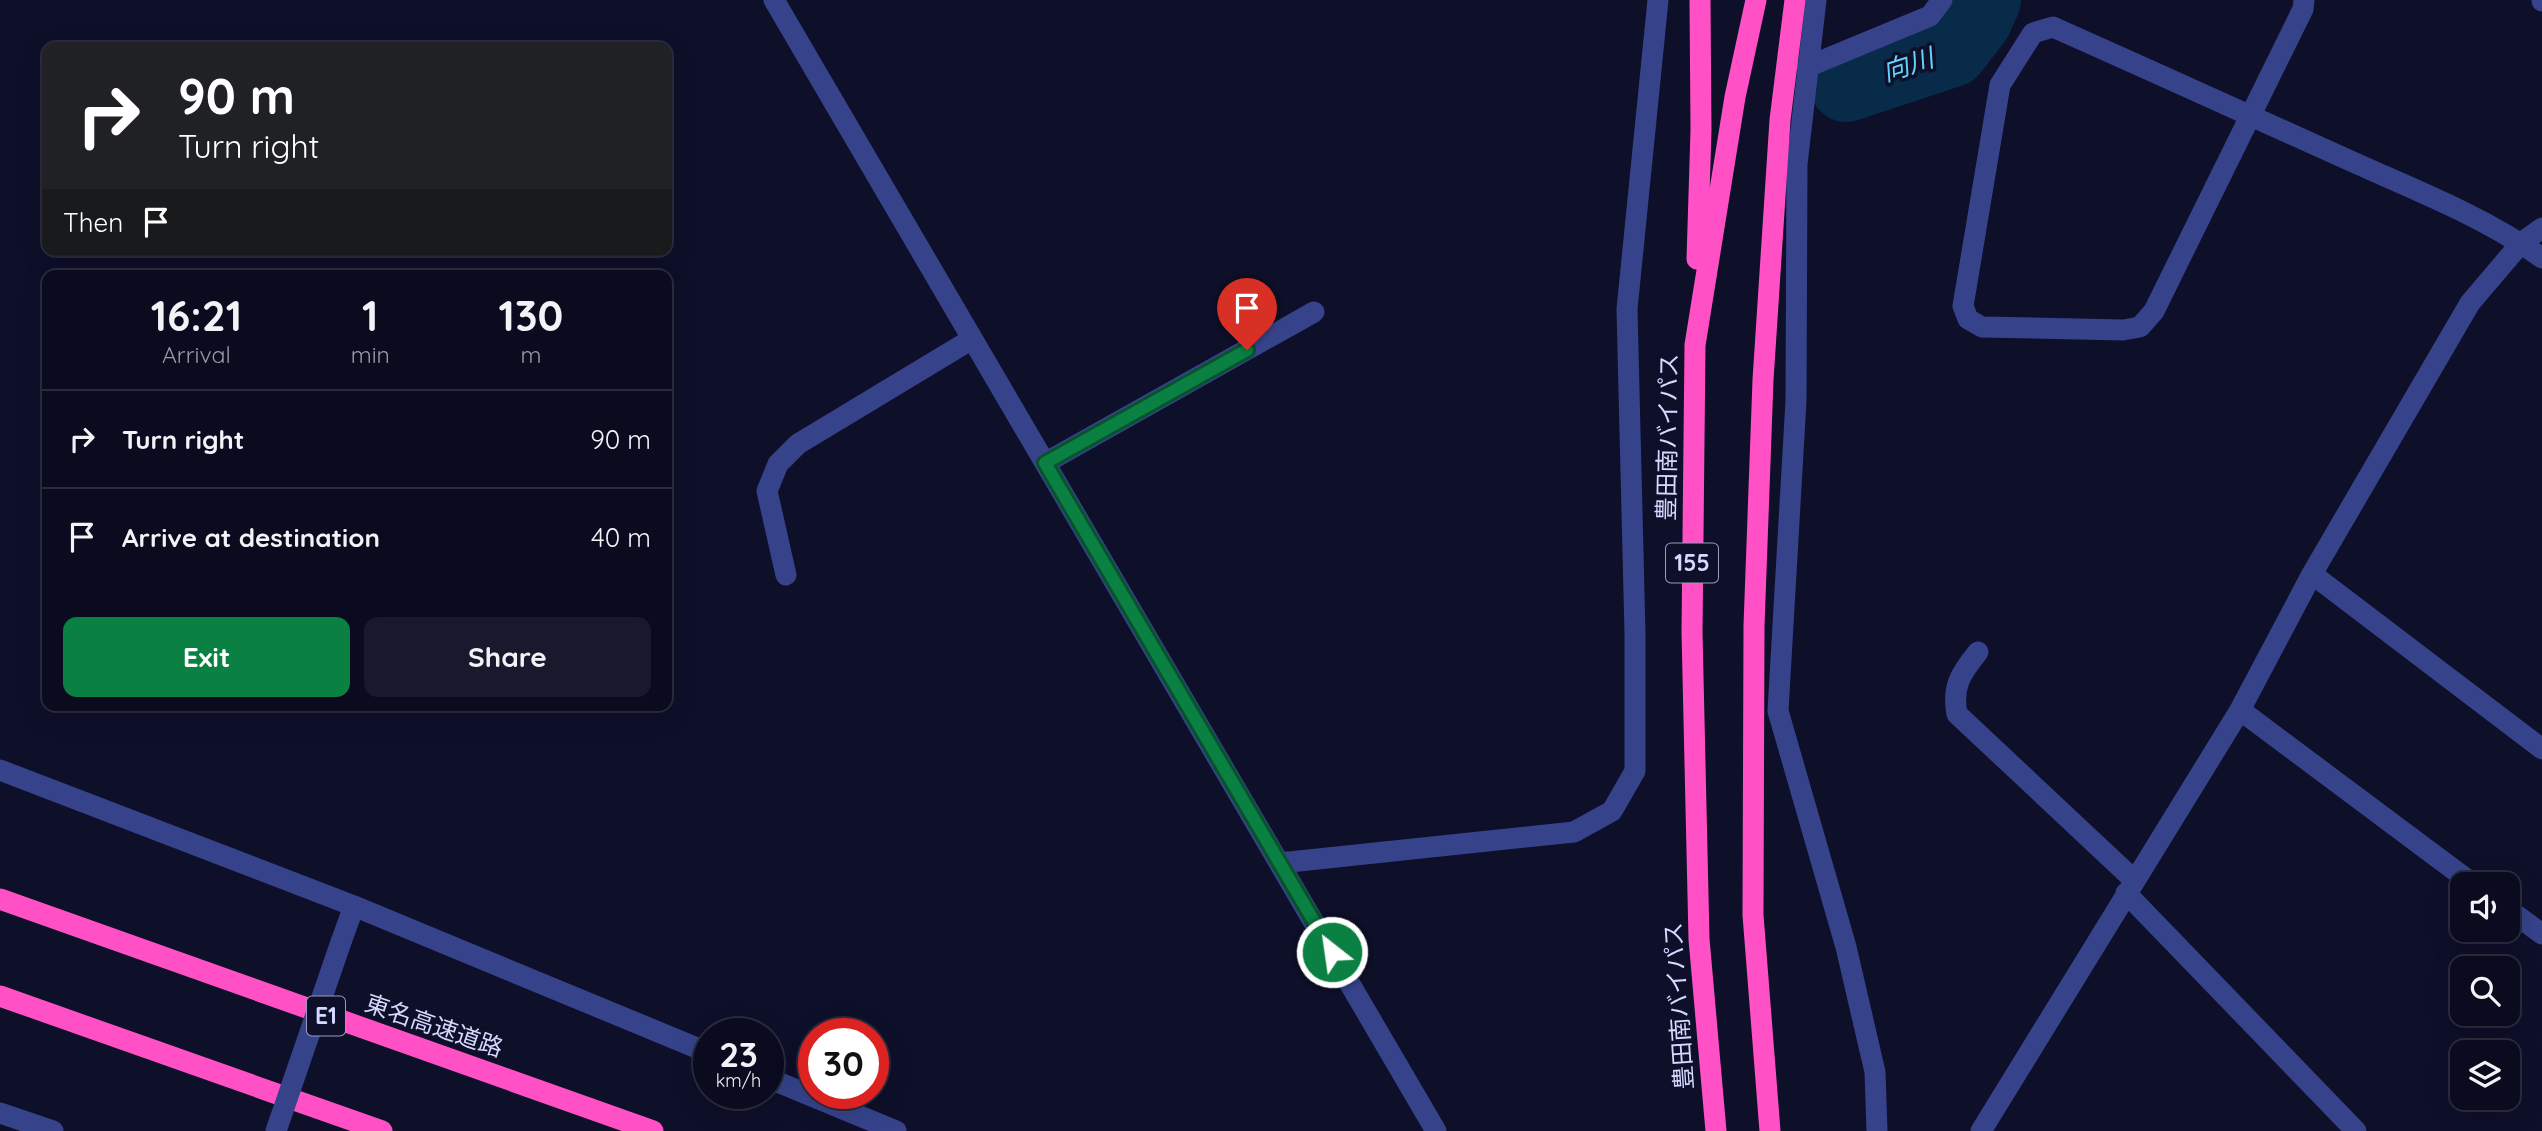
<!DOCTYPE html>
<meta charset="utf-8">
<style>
:root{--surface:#0a0b1f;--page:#18192c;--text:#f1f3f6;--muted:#999ba4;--line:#2a2b3d;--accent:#0b8043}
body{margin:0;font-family:Quicksand,"Noto Sans JP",sans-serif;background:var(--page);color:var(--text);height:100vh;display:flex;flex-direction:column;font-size:26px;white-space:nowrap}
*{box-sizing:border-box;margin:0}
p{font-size:23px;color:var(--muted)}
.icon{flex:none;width:38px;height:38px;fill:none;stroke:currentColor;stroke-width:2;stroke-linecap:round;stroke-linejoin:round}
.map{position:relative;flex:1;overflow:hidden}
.panel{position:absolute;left:42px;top:270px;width:630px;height:441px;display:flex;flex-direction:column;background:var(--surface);border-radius:14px;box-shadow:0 7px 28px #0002,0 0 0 2px var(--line)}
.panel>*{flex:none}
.hud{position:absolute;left:42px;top:42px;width:630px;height:214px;border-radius:14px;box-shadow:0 7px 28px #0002,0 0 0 2px var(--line);background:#202124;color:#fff;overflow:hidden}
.controls{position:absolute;left:2450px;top:872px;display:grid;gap:14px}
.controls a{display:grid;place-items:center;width:70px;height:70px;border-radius:14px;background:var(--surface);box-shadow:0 7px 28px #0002,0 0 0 2px var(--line);font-size:35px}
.speed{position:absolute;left:693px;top:1018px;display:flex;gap:14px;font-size:35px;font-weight:700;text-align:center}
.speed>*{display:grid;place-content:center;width:91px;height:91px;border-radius:50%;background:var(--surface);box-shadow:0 7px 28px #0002,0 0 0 2px var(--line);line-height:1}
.speed small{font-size:18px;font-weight:400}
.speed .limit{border:10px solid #d22;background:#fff;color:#111}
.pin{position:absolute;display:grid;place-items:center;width:60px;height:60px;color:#fff;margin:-72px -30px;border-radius:50% 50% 50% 0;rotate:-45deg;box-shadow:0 0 7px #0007}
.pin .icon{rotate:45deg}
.me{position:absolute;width:77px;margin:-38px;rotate:330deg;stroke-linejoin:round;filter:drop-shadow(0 0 5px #0008)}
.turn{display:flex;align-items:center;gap:24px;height:147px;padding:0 21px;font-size:32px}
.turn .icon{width:91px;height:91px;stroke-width:2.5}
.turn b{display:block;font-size:49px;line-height:60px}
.then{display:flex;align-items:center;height:66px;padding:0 21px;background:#0003;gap:14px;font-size:26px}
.eta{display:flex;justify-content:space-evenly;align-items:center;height:119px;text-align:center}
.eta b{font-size:42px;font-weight:700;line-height:49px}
.primary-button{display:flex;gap:14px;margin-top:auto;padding:14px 21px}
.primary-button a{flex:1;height:80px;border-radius:14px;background:var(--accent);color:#fff;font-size:28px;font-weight:700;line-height:80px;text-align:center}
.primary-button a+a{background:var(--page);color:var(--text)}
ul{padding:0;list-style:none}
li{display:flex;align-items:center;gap:21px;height:98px;padding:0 21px;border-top:2px solid var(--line)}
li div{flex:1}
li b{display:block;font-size:26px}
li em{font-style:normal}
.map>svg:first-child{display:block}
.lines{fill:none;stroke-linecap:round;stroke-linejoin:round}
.river{stroke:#072b49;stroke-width:72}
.minor{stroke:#36438b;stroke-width:21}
.highway{stroke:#ff51c5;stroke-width:21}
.minor-bridge{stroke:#36438b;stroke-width:21}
.route-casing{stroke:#07532c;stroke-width:18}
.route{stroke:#0b8043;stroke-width:12}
.labels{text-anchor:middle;stroke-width:7;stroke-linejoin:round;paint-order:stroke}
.shield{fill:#0e0f29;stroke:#9a9cbf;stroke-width:2}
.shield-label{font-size:23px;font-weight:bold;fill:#d6d9ff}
.street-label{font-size:24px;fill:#d6d9ff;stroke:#0e0f29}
.water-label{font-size:26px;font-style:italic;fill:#64d4ff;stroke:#0e0f29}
</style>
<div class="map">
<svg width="2542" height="1131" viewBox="0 0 2542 1131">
<rect width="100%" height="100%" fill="#0e0f29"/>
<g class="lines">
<!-- river -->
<path class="river" d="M1846,86L1952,51L1976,20L1985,0"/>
<!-- minor -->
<path class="minor" d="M774,0L1436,1131
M1816,0L1797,164L1796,401L1778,711L1846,947L1875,1072L1877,1131
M2304,0L2303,9L2154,311L2140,327L2123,330L1982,327L1968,319L1963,306L2000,85L2033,33L2053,27C2153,72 2253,116 2353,162C2417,191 2485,217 2542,258
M2542,0V1
M1807,67L1930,16L1942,0
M1045,463L1314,312
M2312,574L2542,749
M786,575L767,491L778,464L798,444L972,339
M1978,652C1960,674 1952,687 1957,714L2134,880
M2240,710L2473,884
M0,770L354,906L709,1053
M1280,863L1574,832L1612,811L1635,771V634L1627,309L1658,0
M2126,893L2356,1131
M2508,909L2542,934
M341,942L354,906
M768,1078L896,1131
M0,1113L53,1131
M1981,1131L2240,710L2312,574L2470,303L2521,243L2542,228"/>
<!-- highway -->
<path class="highway" d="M1697,259L1701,130L1700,0
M0,899L653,1131
M0,996L382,1131
M1716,1131L1699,939L1692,632L1695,345L1735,97L1756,0
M1770,1131L1753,915L1754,626L1763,380L1780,120L1795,0"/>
<!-- minor-bridge -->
<path class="minor-bridge" d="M276,1131L341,942"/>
</g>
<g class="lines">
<defs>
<path id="route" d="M1247,350L1045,463L1332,952"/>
</defs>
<!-- route casing -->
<use href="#route" class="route-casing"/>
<!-- route -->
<use href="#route" class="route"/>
</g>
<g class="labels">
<!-- shield labels -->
<g class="shield">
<rect x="1666" y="543.5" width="52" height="39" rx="5"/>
<rect x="307" y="996.5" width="38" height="39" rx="5"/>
</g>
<g class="shield-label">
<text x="1692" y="571">155</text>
<text x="326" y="1024">E1</text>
</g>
<!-- street labels -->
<g class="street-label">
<text transform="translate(1668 437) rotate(-89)" y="8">豊田南バイパス</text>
<text transform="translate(1679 1006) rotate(-94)" y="8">豊田南バイパス</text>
<text transform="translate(434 1026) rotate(19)" y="8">東名高速道路</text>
</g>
<!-- water labels -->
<g class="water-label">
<text transform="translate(1908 65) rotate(-18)" y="9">向川</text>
</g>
</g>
</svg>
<div class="controls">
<a><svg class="icon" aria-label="sound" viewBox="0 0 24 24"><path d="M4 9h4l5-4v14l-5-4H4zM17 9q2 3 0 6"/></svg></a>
<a><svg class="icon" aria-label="search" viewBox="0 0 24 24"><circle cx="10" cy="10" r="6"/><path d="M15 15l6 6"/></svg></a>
<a><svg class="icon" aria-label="layers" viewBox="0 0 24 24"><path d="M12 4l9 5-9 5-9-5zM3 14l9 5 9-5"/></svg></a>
</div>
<div class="speed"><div>23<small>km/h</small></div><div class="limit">30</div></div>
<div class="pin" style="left:1247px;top:350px;background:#d93025"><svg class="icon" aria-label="arrive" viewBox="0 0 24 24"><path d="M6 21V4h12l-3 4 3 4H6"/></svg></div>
<svg class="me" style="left:1332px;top:952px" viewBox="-20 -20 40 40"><circle r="17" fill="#0b8043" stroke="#fff" stroke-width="3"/><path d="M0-11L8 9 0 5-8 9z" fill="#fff"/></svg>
<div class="hud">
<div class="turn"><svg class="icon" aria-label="right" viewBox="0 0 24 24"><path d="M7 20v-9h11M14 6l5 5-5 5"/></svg><div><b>90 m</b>Turn right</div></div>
<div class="then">Then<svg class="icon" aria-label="arrive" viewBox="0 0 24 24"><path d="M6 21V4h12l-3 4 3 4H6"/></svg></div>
</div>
<section class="panel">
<div class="eta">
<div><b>16:21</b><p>Arrival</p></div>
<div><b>1</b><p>min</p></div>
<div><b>130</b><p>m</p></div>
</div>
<ul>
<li><svg class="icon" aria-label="right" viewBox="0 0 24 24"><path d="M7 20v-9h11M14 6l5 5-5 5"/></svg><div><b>Turn right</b></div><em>90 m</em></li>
<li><svg class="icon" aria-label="arrive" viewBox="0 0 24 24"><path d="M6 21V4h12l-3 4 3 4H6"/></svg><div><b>Arrive at destination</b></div><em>40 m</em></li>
</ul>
<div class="primary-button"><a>Exit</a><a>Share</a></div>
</section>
</div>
